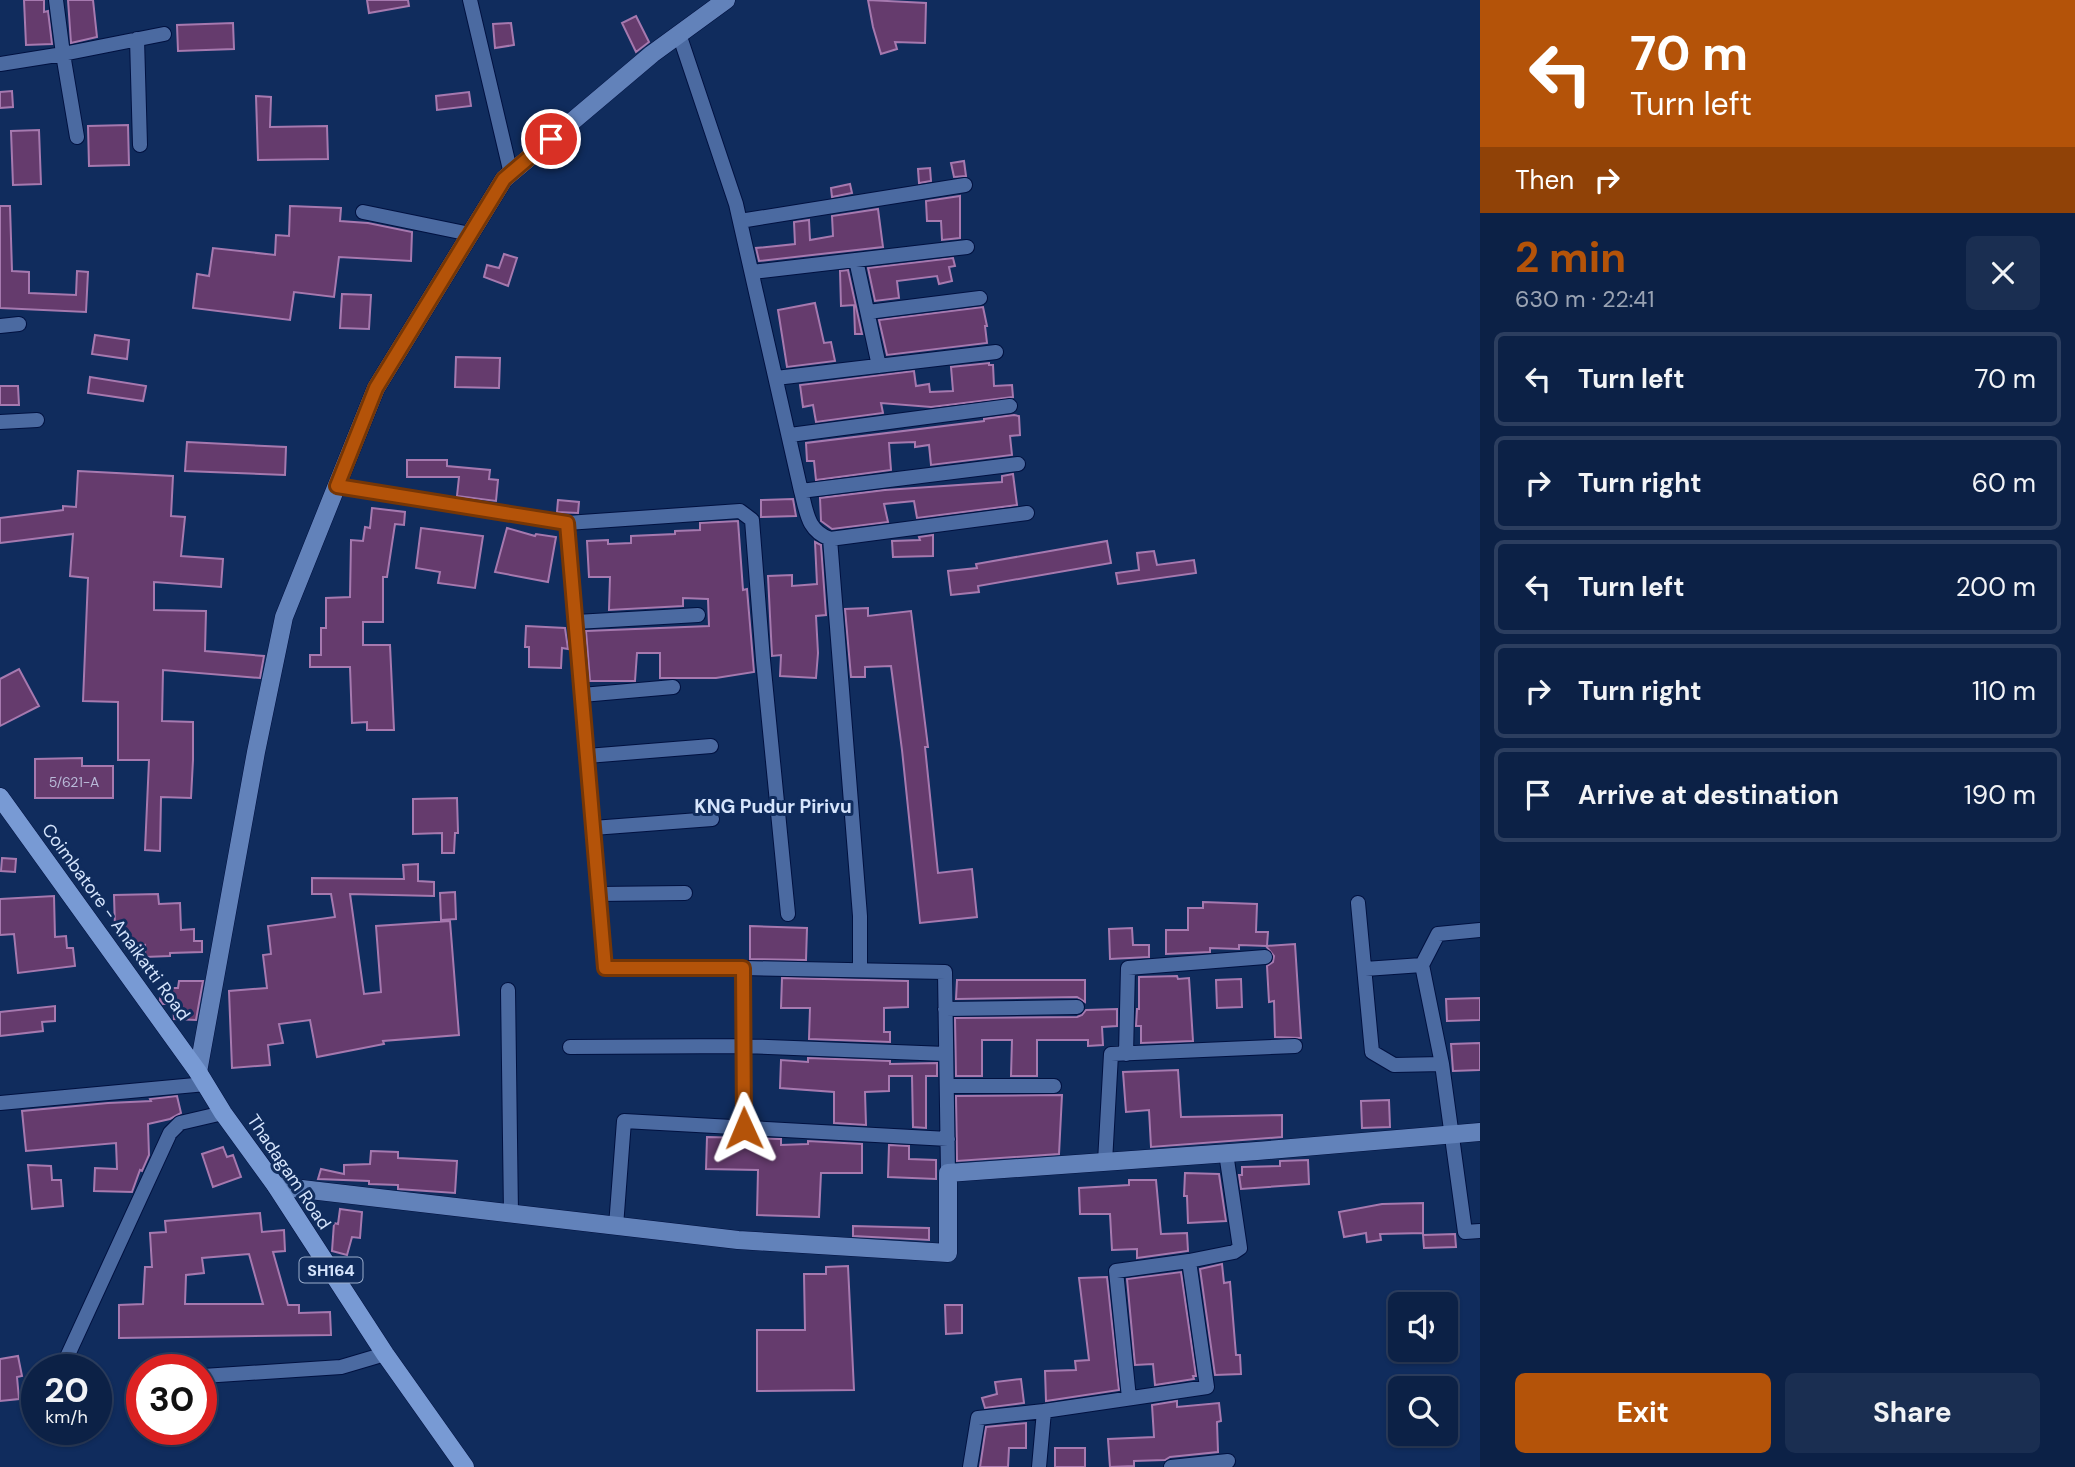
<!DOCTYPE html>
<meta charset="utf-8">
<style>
:root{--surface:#0c2146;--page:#1a2e51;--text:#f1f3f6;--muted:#9aa3b3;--line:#2c3e5f;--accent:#b45309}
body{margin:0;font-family:"DM Sans",sans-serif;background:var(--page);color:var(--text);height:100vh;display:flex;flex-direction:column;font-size:26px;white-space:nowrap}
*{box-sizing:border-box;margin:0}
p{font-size:23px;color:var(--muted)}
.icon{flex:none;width:38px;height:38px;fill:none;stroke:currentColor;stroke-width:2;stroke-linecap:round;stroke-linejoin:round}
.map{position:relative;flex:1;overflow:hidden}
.side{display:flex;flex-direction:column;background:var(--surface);width:595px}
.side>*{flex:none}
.guide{background:#b45309;color:#fff;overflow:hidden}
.controls{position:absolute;left:1388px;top:1292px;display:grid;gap:14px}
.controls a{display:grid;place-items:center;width:70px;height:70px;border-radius:10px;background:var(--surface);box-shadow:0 2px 5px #0004,0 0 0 2px var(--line);font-size:35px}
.speed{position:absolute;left:21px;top:1354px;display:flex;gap:14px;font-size:35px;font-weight:700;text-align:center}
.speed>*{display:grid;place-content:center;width:91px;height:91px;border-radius:50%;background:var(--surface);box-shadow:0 2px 5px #0004,0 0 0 2px var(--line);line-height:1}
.speed small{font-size:18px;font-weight:400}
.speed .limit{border:10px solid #d22;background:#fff;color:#111}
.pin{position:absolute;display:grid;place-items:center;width:60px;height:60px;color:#fff;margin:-30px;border:4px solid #fff;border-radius:50%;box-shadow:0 2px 7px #0007}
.me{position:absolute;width:77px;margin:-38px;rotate:359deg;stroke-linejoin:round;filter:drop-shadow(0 0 5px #0008)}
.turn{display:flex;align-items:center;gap:24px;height:147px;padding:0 35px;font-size:32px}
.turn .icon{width:91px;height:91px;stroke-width:2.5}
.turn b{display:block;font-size:49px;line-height:60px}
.then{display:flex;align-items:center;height:66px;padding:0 35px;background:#0003;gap:14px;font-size:26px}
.round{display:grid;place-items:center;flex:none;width:74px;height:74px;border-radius:10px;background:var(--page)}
.overview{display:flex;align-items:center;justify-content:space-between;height:119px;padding:0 35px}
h1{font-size:42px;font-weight:700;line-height:52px;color:var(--accent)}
.primary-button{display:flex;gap:14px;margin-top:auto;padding:14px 35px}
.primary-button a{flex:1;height:80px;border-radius:10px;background:var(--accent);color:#fff;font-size:28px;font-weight:700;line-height:80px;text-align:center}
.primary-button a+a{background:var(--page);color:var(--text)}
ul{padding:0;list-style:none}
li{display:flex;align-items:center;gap:21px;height:94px;margin:0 14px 10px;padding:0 21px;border:4px solid var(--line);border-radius:10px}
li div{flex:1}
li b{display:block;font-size:26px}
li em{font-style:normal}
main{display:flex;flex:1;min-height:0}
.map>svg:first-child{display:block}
.building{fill:#653b6d;stroke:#a679af;stroke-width:2;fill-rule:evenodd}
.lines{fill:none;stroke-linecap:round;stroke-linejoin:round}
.street-casing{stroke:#001140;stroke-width:16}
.secondary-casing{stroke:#001140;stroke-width:19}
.primary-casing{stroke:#001140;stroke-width:19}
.street{stroke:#4b6aa1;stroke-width:14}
.secondary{stroke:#6282ba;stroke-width:18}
.primary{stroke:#789ad4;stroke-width:18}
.route-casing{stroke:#753606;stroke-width:18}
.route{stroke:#b45309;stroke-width:12}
.labels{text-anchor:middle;stroke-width:6;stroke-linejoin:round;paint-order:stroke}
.number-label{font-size:14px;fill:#b9bad8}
.shield{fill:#102c5d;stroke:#9aadcc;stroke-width:2}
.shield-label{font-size:16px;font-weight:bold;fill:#d5e4fc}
.street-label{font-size:18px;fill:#d5e4fc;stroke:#102c5d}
.neighbourhood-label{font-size:19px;font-weight:bold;fill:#d5e4fc;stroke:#102c5d}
</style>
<main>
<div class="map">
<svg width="1480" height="1467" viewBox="0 0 1480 1467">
<rect width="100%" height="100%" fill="#102c5d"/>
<!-- building -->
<path class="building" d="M24,0H44V12L48,11L52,44L26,45Z
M68,0H93L97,37L71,43Z
M367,0H408L409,6L369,13Z
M868,0L926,3L925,43L895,42L897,49L881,54L873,27Z
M636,16L649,42L636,52L622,23Z
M233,23L234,49L178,51L177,25Z
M511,23L514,45L495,48L493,24Z
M12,91L13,107L0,108V92Z
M469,92L471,106L437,110L436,96Z
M256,96L271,97L270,127L327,126L328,159L258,160Z
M128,125L129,165L89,166L88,126Z
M39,130L41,184L13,185L11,131Z
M964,161L966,176L954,177L951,163Z
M930,168L931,181L919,183L918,169Z
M850,184L852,193L832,197L831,188Z
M960,196V238L942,240L941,221H927L926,201Z
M0,206H10L12,271L29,272V293L76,295L77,271L88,272L86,312L0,308Z
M290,206L341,208L340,221L368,223L412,232L411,261L339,257L334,297L294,292L290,320L193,308L197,274L209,276L213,248L275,255L276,235L289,236Z
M878,209L883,247L759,261L756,248L795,244L794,222L809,220L810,240L833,236L832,216Z
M504,254L517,258L508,286L484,277L487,265L499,268Z
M953,258L955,266L949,267L952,281L939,284L937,276L897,281L899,298L875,301L868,268Z
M848,270L862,334H855L854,305L841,306L840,271Z
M342,294L371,295L369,329L340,328Z
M815,303L824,343L831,342L835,361L787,367L778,310Z
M983,307L987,326H985L987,343L887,355L879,320Z
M95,335L129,340L127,359L92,354Z
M456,357L500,358L499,388L455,387Z
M989,363V365H993L994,386L1012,385L1013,397L931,407L881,403L883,413L816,422L813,405L803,407L800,385L914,371L916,386L929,384L930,392L953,391L951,367Z
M90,377L146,386L143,401L88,393Z
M0,386H18L19,405H0Z
M1014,415L1019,416L1020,435L1010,436L1012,455L931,465L929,445L915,447V442L889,443L891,470L816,480L814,461H807L806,443L984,421V419Z
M187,442L286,447L285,475L185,471Z
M407,460H447V466L490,470L489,479L498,480L496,501L457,496L459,477H407Z
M78,471L173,476L171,516L185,517L181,556L223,559L221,587L154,582V610L206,611L205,651L264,656L260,678L163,670L162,721L193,722V760L191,798L161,797L160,851L145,850L149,760H118V702L83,701L88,578L70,576L73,534L0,543V518L63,510V506L76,507Z
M1013,474L1017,505L917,518L914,501L884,504L888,522L832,529L821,521L820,498L885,490L1002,482V476Z
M793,499L796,516L761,517V500Z
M558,500L579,502L578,513L557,512Z
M372,508L405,512L404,525L395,524L387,577H383V622H363V645H390L394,730H367V722L352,723L350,667H310V655H321V628H326V598L350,597L351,540L363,541L365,527L370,528Z
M738,521L743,590L747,589L754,672L716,678H660V653H637L635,681H590L586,631L709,626L708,599L683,598V606L609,610L610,577H589L587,541L608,540V544L631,543V536L675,534V531L700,530V523Z
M421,528L483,536L475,588L438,583L440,572L416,568Z
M507,528L535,536L536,534L556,537L548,582L495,572Z
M933,535V556L893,557L892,541L920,540L919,537Z
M1107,541L1111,563L978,586L979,592L951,595L948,571L977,568L976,564Z
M815,542L821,545L826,615L816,616L818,653L816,678L780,676L781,655L772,656L768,576L792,575V586L817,584Z
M1154,551L1157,565L1194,560L1196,573L1118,584L1116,573L1139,570L1137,553Z
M868,608V616L911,611L928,747H925L938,873L972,869L977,917L920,923L902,750L891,666L865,667V677H851L845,609Z
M526,626L565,628L568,649L562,648L561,668L529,667V647H525Z
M19,669L39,706L0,726V679Z
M82,758V766H113V798H35V759Z
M457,798L458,833H455L454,853H442V833L413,834V799Z
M2,858L16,859L15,872L1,871Z
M418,864V881L434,882V896L350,894L364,994L381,992L376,926L450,921L459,1035L383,1041L384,1044L317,1057L310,1020L279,1024L283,1043L268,1045L270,1065L232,1068L229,991L267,988L263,955L271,954L268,926L335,917L331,894H312V878L404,879L403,865Z
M455,892L456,919L441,920L440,893Z
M158,894L159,904L180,903L181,930L194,929V941H202V952L170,953V956L145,957V945L125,948L121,928H115L114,895Z
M54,896L55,937L66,936L67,948H73L75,966L18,973L14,934L0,935V899Z
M1203,902L1257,904L1256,932H1268L1267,946L1239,945V949L1210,948V952L1166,954V930H1188V908H1203Z
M750,926L807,928L806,960L750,959Z
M1132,928L1133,945H1149V957L1110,959L1109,929Z
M1295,944L1301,1038L1275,1037L1274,1001L1269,1002L1267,966L1273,962L1274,956L1266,946Z
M1177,976L1178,979L1189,978L1193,1041L1141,1043V1026H1136L1137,1009H1139V977Z
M782,978L908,981V1007L884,1008V1032H890V1042L809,1039L810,1008H781Z
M1241,979L1242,1007L1217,1008L1216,980Z
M957,980H1085V1002L1077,997L956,999Z
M179,981H203L196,1020L174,1019L173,1004H163L160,1000L161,988H178Z
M1480,998V1020L1447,1021L1446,999Z
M55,1006V1021L42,1022L43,1031L0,1036V1012Z
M1117,1009V1026L1102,1027L1103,1045L1088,1046V1040H1037V1076H1011L1012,1040H982V1076H956L955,1018L1077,1017L1082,1015L1086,1010Z
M1480,1043V1070L1453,1071L1451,1044Z
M808,1058L890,1061V1064L937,1063V1076H926V1128L913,1127L912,1076H889V1091L865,1092L866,1125L834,1123V1092L780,1088L781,1060L808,1062Z
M1178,1070L1181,1117L1282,1115V1137L1151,1147L1149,1110L1126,1112L1123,1072Z
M1062,1095L1059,1154L957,1161L956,1096Z
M177,1096L181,1113L170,1119L148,1124L149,1155L142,1171L140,1170L132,1192L94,1191L95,1168L117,1169L116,1143L26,1151L22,1111L108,1103L151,1101L150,1099Z
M1389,1100L1390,1127L1362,1128L1361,1101Z
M707,1137L781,1139V1145L808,1144V1141L862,1144V1173H821L819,1217L757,1215L758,1170L706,1169Z
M889,1145L909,1146V1159L936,1160V1179L888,1177Z
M223,1147L227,1157L233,1155L241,1177L213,1187L202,1154Z
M371,1151L398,1152V1158L457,1161L455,1193L398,1189V1185L369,1184V1181L318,1179L321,1169L344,1174V1165L370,1164Z
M1308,1160L1309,1184L1241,1189L1239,1175H1242V1167L1280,1166V1161Z
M28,1165L51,1166L52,1180H61L63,1206L32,1209Z
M1185,1173L1219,1174L1226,1221L1188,1223L1187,1196H1184Z
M1129,1180H1156L1161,1234L1187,1233L1188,1251L1137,1258V1249L1112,1250L1110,1214H1080L1079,1188L1129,1185Z
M1423,1203V1233L1380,1234L1381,1240L1367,1242L1366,1233L1344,1237L1339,1212L1382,1204Z
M340,1209L362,1212L360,1238L352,1237L347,1255L332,1251L334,1223L338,1224Z
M260,1213L262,1232L284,1230L285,1251L273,1252L288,1305H299V1313L330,1312L331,1335L119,1338V1305L143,1304L145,1267H152L150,1233L166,1232L165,1221ZM249,1254L263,1304H185L186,1275L204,1273L202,1258Z
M853,1226L929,1228V1240L853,1236Z
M1455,1234L1456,1247L1424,1248L1423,1235Z
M1222,1264L1224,1283L1230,1282L1236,1355H1240L1241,1374L1215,1375L1200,1269Z
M848,1266L854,1390L757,1391V1330H805L804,1274H826V1267Z
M1181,1272L1196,1376H1193L1194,1379L1155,1385L1153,1364L1135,1365L1127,1279Z
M1107,1277L1119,1390L1046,1401L1045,1371L1076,1370L1075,1361L1089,1360L1079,1278Z
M945,1305H962V1333L946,1334Z
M18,1356L22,1376L17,1377L19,1399L0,1401V1359Z
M1021,1379L1024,1403L985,1408L982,1398L997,1394L995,1382Z
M1177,1401V1407L1219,1403L1221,1421L1217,1422L1218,1452L1170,1457L1165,1460L1134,1461V1466L1110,1467L1108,1439L1154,1437L1152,1405Z
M1026,1423V1448H1009L1008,1467H980L986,1427Z
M1055,1448H1085V1467H1055Z"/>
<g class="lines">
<defs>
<path id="street" d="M470,0L511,174
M679,34L736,204L801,491C807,513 807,530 830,539L1027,513
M137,39L140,145
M0,64L63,54L56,0
M77,137L63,54L164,34
M363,212L470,234
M740,221L965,185
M856,260L879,366
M752,272L967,247
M868,312L980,298
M0,326L19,324
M776,378L996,352
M0,422L37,420
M790,435L1010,406
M337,486L567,523L605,968H743
M801,491L1018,464
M567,523L740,511L752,520L763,660L788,914
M830,539L860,916V969
M576,622L698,615
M582,695L673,687
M587,756L711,746
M593,828L712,819
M598,894L685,893
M1358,903L1372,1052L1394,1065L1442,1064
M1480,930L1438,934L1422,965L1442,1064L1465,1232L1480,1231
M1365,969L1422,965
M508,990L511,1214
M945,1009L1077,1007
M570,1047L743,1046L946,1054
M1126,1054L1128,968L1265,957
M948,1086H1054
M0,1103L206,1084
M744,1128L743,968L945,972L948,1173
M1105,1162L1111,1054L1295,1046
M616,1226L624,1121L948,1139
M1189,1261L1234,1252L1240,1248L1226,1153
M61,1370L170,1133L180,1123L223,1113
M203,1376L341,1367L385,1354
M970,1467L978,1418L1044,1411
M1039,1467L1044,1411L1207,1387L1189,1261L1116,1271L1129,1398
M1171,1467L1228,1461"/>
<path id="secondary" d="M198,1072L256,752L284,617L376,388L504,179L652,54L726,0
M276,1186L738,1240L948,1253V1173L1257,1151L1480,1132"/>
<path id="primary" d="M0,797L198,1072L223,1113L276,1186L385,1354L465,1467"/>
</defs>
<!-- street casing -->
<use href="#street" class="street-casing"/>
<!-- secondary casing -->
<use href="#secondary" class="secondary-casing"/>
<!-- primary casing -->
<use href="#primary" class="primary-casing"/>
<!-- street -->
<use href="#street" class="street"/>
<!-- secondary -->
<use href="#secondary" class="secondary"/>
<!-- primary -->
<use href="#primary" class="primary"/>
</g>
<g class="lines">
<defs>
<path id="route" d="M551,139L504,179L376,388L337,486L567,523L605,968H743L744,1128"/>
</defs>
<!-- route casing -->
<use href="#route" class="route-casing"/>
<!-- route -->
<use href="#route" class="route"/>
</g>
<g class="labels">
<!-- number labels -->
<g class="number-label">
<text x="74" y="787">5/621-A</text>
</g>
<!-- shield labels -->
<rect class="shield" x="299.5" y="1257.5" width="63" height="25" rx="5"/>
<g class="shield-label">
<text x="331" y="1276">SH164</text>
</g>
<!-- street labels -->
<g class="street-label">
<text transform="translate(116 922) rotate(54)" y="6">Coimbatore - Anaikatti Road</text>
<text transform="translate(289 1172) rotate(56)" y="6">Thadagam Road</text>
</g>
<!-- neighbourhood labels -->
<g class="neighbourhood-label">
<text x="773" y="813">KNG Pudur Pirivu</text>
</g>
</g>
</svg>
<div class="controls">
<a><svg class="icon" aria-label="sound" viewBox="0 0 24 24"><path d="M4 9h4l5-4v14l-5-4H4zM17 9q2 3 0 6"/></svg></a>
<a><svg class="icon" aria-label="search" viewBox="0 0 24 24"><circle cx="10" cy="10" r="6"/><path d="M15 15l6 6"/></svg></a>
</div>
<div class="speed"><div>20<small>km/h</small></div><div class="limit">30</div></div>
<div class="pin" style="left:551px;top:139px;background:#d93025"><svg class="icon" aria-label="arrive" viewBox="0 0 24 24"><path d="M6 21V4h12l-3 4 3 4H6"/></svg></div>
<svg class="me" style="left:744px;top:1128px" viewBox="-20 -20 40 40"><path d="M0-17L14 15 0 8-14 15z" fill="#b45309" stroke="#fff" stroke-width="4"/></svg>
</div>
<section class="side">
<div class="guide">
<div class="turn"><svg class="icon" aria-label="left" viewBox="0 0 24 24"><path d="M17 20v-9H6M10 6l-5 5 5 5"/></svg><div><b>70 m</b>Turn left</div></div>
<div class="then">Then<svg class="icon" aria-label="right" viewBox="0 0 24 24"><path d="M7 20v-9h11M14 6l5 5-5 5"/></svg></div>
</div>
<div class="overview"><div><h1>2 min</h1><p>630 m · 22:41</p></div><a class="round"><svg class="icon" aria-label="close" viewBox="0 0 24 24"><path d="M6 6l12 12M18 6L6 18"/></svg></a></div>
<ul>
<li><svg class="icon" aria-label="left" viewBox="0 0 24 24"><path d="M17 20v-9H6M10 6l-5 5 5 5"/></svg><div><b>Turn left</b></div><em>70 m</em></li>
<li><svg class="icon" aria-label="right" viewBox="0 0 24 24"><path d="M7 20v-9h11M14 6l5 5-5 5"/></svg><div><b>Turn right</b></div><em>60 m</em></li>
<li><svg class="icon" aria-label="left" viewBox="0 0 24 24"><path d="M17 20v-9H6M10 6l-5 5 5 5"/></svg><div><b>Turn left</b></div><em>200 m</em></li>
<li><svg class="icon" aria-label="right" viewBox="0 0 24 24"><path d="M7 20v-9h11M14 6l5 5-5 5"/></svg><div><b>Turn right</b></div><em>110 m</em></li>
<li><svg class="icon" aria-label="arrive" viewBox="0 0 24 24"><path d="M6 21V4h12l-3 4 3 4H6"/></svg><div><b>Arrive at destination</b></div><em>190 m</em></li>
</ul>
<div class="primary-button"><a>Exit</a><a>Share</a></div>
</section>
</main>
